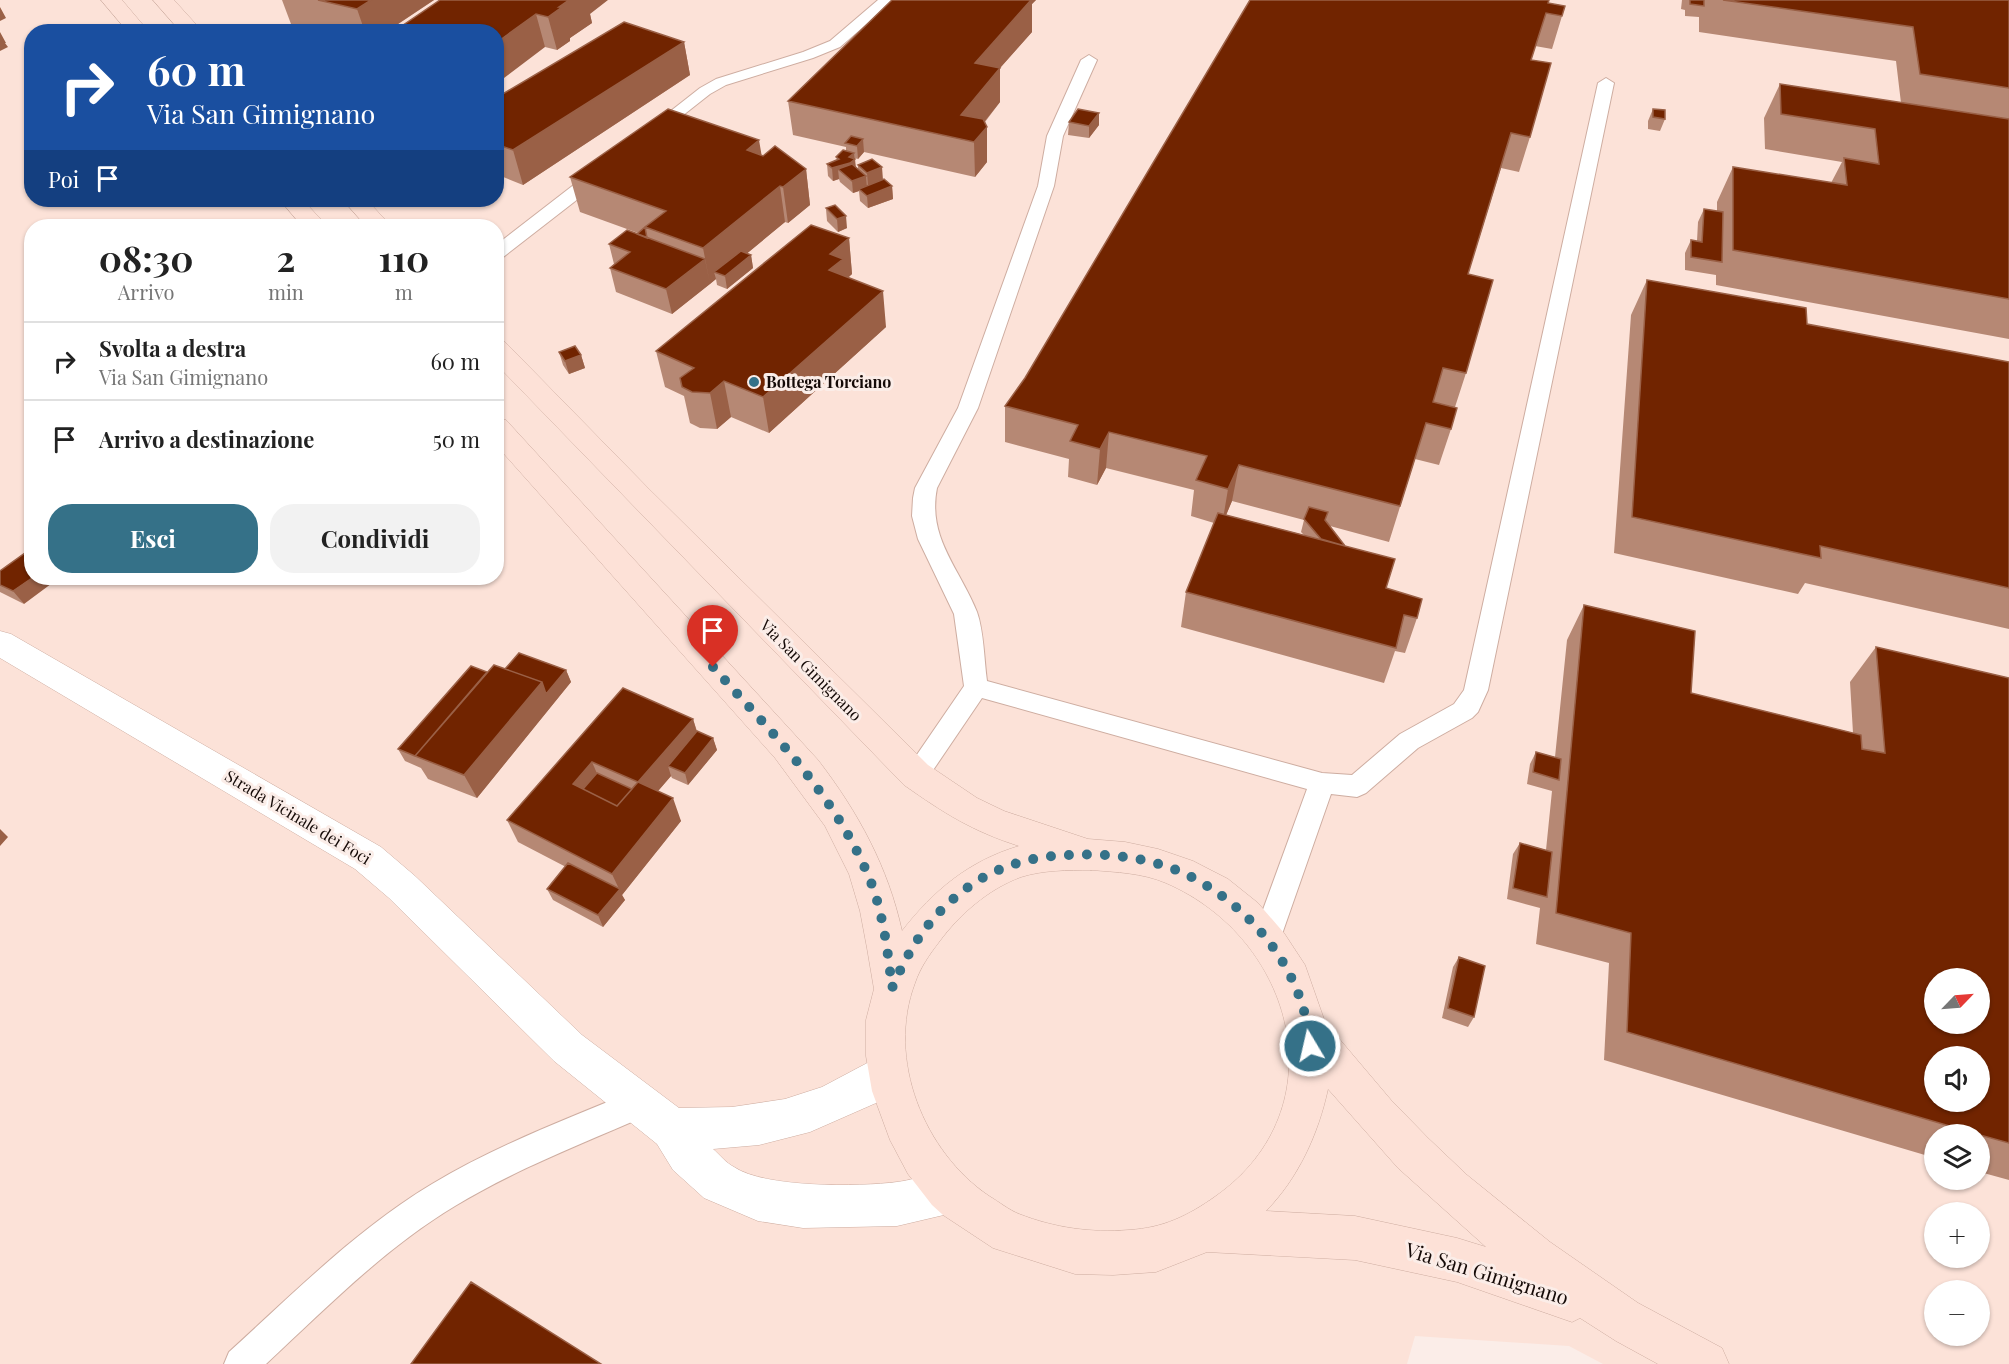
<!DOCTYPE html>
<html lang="it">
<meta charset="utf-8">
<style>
:root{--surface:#fff;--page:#f2f2f2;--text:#222;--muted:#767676;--line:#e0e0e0;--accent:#357188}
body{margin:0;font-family:"Playfair Display",serif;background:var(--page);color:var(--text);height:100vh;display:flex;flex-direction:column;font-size:22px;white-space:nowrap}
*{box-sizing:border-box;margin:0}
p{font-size:20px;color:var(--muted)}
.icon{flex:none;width:33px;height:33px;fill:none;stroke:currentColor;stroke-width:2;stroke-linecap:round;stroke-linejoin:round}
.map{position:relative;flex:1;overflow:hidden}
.sheet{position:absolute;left:24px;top:219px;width:480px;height:366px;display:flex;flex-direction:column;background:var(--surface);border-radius:24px;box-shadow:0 2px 4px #0004}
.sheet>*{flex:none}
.hud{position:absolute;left:24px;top:24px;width:480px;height:183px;border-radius:24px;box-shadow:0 2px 4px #0004;background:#1a4fa0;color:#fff;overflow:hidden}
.needle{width:39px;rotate:65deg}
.buttons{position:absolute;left:1924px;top:968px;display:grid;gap:12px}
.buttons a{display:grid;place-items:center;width:66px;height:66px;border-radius:50%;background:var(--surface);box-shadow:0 2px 4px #0004;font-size:30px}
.pin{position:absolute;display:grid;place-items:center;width:51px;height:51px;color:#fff;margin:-62px -26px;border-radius:50% 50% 50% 0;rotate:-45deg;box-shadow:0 0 6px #0007}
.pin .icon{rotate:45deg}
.me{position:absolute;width:66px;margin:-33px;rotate:351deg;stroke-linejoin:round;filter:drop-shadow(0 0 4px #0008)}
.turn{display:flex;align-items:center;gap:21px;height:126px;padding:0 24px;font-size:27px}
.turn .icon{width:78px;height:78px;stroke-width:2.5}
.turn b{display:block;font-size:42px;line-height:51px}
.then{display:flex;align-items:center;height:57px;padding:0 24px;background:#0003;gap:12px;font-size:22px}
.eta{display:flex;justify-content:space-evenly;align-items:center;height:102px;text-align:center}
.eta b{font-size:36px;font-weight:700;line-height:42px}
.action{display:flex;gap:12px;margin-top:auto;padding:12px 24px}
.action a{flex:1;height:69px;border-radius:24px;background:var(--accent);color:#fff;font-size:24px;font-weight:700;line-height:69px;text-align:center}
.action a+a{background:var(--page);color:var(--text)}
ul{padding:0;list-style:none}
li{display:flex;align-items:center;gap:18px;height:78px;padding:0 24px;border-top:2px solid var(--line)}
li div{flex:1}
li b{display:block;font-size:22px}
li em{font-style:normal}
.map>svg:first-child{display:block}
.built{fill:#fce2d8;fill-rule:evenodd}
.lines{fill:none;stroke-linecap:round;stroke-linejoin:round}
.service-casing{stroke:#ceada1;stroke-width:2}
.minor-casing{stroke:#ceada1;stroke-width:1}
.secondary-casing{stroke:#ceada1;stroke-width:1}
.service{fill:#fff;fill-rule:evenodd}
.minor{fill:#fff;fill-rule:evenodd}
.secondary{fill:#fde1d7;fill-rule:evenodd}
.wall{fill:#b68874;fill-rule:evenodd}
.shaded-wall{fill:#9a6046}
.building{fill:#712400;stroke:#9a6046;stroke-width:1.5;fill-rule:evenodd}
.route{stroke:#357188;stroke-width:10;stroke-dasharray:0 18}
.poi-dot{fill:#357188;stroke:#fbede8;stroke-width:2}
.labels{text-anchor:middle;stroke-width:6;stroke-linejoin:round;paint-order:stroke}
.poi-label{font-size:16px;font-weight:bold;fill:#150a07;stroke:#fbede8;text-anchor:start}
.street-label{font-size:16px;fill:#150a07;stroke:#fbede8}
.near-street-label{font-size:20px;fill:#150a07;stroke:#fbede8}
</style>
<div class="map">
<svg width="2009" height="1364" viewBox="0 0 2009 1364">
<rect width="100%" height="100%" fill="#fbede8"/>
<!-- built -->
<path class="built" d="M0,0H2009V1364H1603L1569,1346L1415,1336L1407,1364H0ZM32,32H496V200H32ZM32,226H496V578H32ZM1935,978H1980V1023H1935ZM1935,1056H1980V1101H1935ZM1935,1134H1980V1179H1935ZM1935,1212H1980V1257H1935ZM1935,1290H1980V1335H1935Z"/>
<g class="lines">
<defs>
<path id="service" d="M878,0H894L840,47L813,58L726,85L710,94L658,135H646L644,132L700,88L716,79L803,52L830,41Z
M1089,55L1097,60L1063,136L1054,186L978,408L937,488C927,538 960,569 977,612C984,632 984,659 987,681L1322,773L1352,775L1400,734L1454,704L1464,690L1598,83L1606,78L1614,83L1488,690L1478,712L1472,718L1418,748L1366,793L1357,797L1331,794L1281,937L1277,946L1267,949L1257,946L1253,937L1307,789L982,698L925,782L916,785L907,782L903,775L964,686L954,614L918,539L912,516L913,498L915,488L958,408L1038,186L1047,136L1081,60Z
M599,169L605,170L607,174L605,178L502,258L496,259V245L593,170Z
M639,1089L650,1094L654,1104L650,1114C584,1143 516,1169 455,1206C385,1248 326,1308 266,1364H224L229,1352C294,1293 357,1229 432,1184C497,1145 569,1118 639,1089Z"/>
<path id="minor" d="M0,631L11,634L381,847L415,876L582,1035L679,1108L732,1107L785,1099L822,1087L888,1052L902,1058L908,1072L902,1086L876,1103L810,1132L759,1145L713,1149C720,1155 726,1163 734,1167C765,1188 859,1187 897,1182C923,1179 937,1166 963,1177L970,1192L963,1207L948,1214L897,1226L803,1228L758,1221L704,1198L673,1170L657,1144L554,1061L389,898L355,869L0,658Z"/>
<path id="secondary" d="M101,0H122L149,32H128Z
M153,0H174L203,32H181Z
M280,200H303L327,226H302Z
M343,200H367L391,226H366Z
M496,340L505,342L648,488L928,765L977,798L1004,811L1088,839L1125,842L1158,849L1193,861L1228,879L1258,903L1284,933L1305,965L1325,1022L1391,1100L1428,1138L1467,1175L1550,1242L1638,1303L1722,1348L1729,1364H1658L1616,1341L1580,1318L1572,1322L1457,1282L1355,1260L1207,1252L1156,1272L1113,1275L1075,1274L993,1248L943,1215L932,1205L908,1174L890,1140L872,1091L866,1056V1020L874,989L867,948L860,911L849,874L825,826L775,758L496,445V418L506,420L818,760C858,812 888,867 902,931C934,890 969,861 1019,846C972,831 944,813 904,785L496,364ZM1091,870C1116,872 1143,873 1166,883C1295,939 1340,1108 1216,1196C1188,1216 1163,1228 1129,1230C1091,1233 1055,1228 1019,1214C1009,1210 999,1202 989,1196C924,1152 886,1059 915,983C920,968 929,955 939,942C959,915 988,889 1021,877C1043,870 1068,870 1091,870ZM1328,1089L1398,1168L1486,1247L1457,1238L1355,1216L1266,1211C1298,1178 1318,1135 1328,1089Z"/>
</defs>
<!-- service casing -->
<use href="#service" class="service-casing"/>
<!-- minor casing -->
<use href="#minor" class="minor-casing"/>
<!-- secondary casing -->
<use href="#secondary" class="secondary-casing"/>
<!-- service -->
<use href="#service" class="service"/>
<!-- minor -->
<use href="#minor" class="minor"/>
<!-- secondary -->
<use href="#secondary" class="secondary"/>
</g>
<!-- wall -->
<path class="wall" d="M282,0H434L386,32H323L291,24Z
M440,0L590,14L592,23L570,38V41L557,50L545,47Z
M892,0H1036L1032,4V32L1000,68V102L985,122L987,127V162L975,177L864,152L858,159L855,158L856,167L858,169V165L883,180L892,186L893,199L868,208L860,201L859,191L853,193L840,182L839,179L833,181L828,176L827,164L837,160L836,157L846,151V147L793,135L788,101Z
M1682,0H2009V339L1716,285V275L1685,270V253L1691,240L1697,241L1698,222L1704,209L1717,211V202L1733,167L1831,183L1842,162L1765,149L1764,118L1780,84L1901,103L1896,61L1699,32V17L1685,16V10L1681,9Z
M1549,3L1562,16L1552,49L1535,46L1531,60L1530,137L1519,172L1501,168L1468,274L1466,373L1455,407L1451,429L1439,465L1415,459L1389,542L1330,526L1345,546L1386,588L1417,618L1405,653L1395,651L1384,683L1181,627L1186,592L1214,523L1191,516L1194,490L1106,468L1097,485L1068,477L1069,459L1005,442V406ZM1232,501L1304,520L1301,532L1304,535L1226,515Z
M684,42L690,75L523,185L496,174V98Z
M1653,109L1665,119L1660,131L1648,129V121Z
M1099,113V125L1089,138L1068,135L1069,122Z
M762,155L806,169L810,205L788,223L785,222L746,254L751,255L753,268L727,289L717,285L716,279L672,314L616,292L610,268L614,264L609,244L638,233L580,212L570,177Z
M826,209L847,228L838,232L827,221Z
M849,238L852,274L848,278L886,327L769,433L731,417L717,429L700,428L690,423L684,396L665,387L656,351Z
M1647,280L1807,324L2009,362V629L1805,583L1798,594L1614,553L1631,315Z
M559,352L581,355L585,368L569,374L563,365Z
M0,571L24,604L0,592Z
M1584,605L1691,693L1853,733L1850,682L1876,647L2009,678V1180L1980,1172V1134H1935V1158L1604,1060L1609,963L1536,944L1540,908L1507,899L1513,854L1520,843L1546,850L1552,791L1527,784L1530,764L1536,752L1555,757L1567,640Z
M505,669L566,670L571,682L477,798L428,779L421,768L405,761L398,749L487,672Z
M623,688L693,719L697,731L713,738L717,750L688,785L672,778L671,776L658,791L681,821L622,895L625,900L603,927L553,900L547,889L566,867L518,842L507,820Z
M1459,957L1474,1017L1468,1027L1442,1018L1453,967Z"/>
<!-- shaded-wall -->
<path class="shaded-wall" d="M371,0H434L386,32H365L357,9Z
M569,0H608L590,14L592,23L570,38V41L557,50L548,17L559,7Z
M1012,0H1036L1032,4V32L1000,68V102L969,141L961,115L975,63Z
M0,7L6,18L0,21Z
M536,14L545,47L496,84V43Z
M0,32L6,43H5L8,47L0,51Z
M684,42L690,75L523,185L513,150Z
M1099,113V125L1089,138V126Z
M987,127V162L975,177L974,142Z
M863,139L864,152L858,159L857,146Z
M759,140L765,175L747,150Z
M854,153L856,172L838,169L839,179L833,181L832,168Z
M882,167L883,180L868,186L867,173Z
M806,169L810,205L788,223L783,187Z
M866,176L867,188L859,189V191L853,193L852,181Z
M780,186L785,222L721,275L714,272L716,279L710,284L703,248Z
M892,186L893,199L868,208L867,196Z
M846,216L847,228L838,232L837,219Z
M849,238L852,274L845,280L829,270L830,254Z
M751,255L753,268L727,289L725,276Z
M705,259L710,284L672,314L666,289Z
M883,291L886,327L769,433L763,397Z
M581,355L585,368L569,374L565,361Z
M724,381L731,417L717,429L710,393Z
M1109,432L1106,468L1097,485L1100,449Z
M1239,465L1232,501L1222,525L1228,489Z
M32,578H59L24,604L13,591Z
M566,670L571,682L477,798L464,775L542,682Z
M693,719L700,743L668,766L671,776L646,805L638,782Z
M713,738L717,750L688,785L685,773Z
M592,762L602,785L589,801L573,784Z
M673,798L681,821L622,895L625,900L603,927L598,915L619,889L612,874Z
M0,829L8,837L0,846Z"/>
<!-- building -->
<path class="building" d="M318,0H371L357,9Z
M440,0H569L559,7H562L548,17L536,14L496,43V32H393Z
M892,0H1031L975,63L1000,68L961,115L983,119L987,127L974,142L788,101Z
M1250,0H1549L1548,3L1565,6L1562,16L1546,13L1531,60L1551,63L1530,137L1511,133L1468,274L1493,280L1466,373L1443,368L1433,402L1457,408L1451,429L1426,423L1400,506L1239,465L1228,489L1196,480L1207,456L1109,432L1100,449L1070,441L1078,425L1005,406L1025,378Z
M1690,0H1704V6L1690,4Z
M1723,0H2009V88L1920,74L1913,27Z
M624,22L684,42L513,150L496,144V98Z
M1780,84L2009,119V299L1733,250V167L1847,185L1844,158L1879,164L1875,129L1781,114Z
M668,109L759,140L747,150L763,156L775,146L806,169L783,187L780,186L703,248L645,227L666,211L570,177Z
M1078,109L1099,113L1089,126L1069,122Z
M1653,109L1665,110V119L1653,117Z
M851,136L863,139L857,146L845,143Z
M843,150L854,153L849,157L855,159L850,163L832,168L827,164L839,159L836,157Z
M872,159L882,167L867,173L858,165Z
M852,164L866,176L852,181L838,169Z
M884,179L892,186L867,196L859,189Z
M835,205L846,216L837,219L826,208Z
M1704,209L1723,212L1722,262L1691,257V240L1702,242Z
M811,225L849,238L830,254L843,259L829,270L883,291L763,397L724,381L710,393L692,392L682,387L680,378L694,368L656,351Z
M645,227L647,238L637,234Z
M627,230L705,259L666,289L610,268L630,252L609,244Z
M741,251L751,255L725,276L714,272Z
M1647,280L1806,308L1807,324L2009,362V588L1820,546L1821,558L1632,517Z
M575,346L581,355L565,361L559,352Z
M1309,507L1328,512L1325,520L1345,546L1321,539L1304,519Z
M1218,513L1395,559L1386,588L1422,599L1417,618L1404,615L1396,648L1186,592Z
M32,548V578L13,591L0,585V571Z
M1584,605L1695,631L1691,693L1861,735L1862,749L1885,753L1876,647L2009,678V1143L1980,1135V1134H1977L1627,1032L1631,933L1556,913ZM1935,978H1980V1023H1935ZM1935,1056H1980V1101H1935Z
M519,653L566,670L546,694L542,682L505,669Z
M494,665L542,682L464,775L415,756Z
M471,666L487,672L415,756L398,749Z
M623,688L693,719L638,782L673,798L612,874L507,820ZM592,762L638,782L617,806L573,784Z
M697,731L713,738L685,773L668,766Z
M1536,752L1561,759L1559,780L1533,772Z
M597,773L632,789L617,806L583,789Z
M1520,843L1552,852L1547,897L1513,888Z
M568,863L620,889L598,915L547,889Z
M1459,957L1485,966L1474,1017L1448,1008Z
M471,1282L601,1364H411Z"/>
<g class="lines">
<!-- route -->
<path class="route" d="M713,667C773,734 839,799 872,885C884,918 888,954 892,988C910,947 930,915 967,888C997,866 1033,856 1069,855C1107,853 1146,857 1181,872C1250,903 1305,971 1310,1046"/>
</g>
<!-- markers -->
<circle class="poi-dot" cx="754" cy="382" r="6"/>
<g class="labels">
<!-- poi labels -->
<g class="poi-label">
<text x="766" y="388">Bottega Torciano</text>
</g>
<!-- street labels -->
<g class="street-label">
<text transform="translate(811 670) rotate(45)" y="6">Via San Gimignano</text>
<text transform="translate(298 817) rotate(31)" y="6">Strada Vicinale dei Foci</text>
</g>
<!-- near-street labels -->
<g class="near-street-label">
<text transform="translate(1487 1274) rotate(17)" y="7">Via San Gimignano</text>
</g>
</g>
</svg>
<div class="buttons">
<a><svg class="needle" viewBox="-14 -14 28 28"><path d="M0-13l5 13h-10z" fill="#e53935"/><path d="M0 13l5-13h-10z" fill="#767676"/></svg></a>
<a><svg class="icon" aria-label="sound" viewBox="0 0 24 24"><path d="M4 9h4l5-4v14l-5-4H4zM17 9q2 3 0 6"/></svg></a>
<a><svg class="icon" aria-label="layers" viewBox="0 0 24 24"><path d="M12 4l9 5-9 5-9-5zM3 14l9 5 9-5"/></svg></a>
<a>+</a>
<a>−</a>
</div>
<div class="pin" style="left:713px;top:667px;background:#d93025"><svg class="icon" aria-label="arrive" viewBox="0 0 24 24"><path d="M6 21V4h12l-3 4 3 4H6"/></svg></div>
<svg class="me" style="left:1310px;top:1046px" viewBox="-20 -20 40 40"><circle r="17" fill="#357188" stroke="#fff" stroke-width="3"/><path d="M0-11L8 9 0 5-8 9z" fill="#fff"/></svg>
<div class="hud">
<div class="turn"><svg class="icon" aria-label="right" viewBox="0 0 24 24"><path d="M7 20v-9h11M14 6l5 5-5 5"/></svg><div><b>60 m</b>Via San Gimignano</div></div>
<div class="then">Poi<svg class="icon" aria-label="arrive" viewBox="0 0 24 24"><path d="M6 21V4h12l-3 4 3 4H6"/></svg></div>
</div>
<section class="sheet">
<div class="eta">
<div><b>08:30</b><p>Arrivo</p></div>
<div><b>2</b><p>min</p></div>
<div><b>110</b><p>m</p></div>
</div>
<ul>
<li><svg class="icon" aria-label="right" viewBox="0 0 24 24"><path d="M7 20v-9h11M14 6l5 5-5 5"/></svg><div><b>Svolta a destra</b><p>Via San Gimignano</p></div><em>60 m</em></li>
<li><svg class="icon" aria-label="arrive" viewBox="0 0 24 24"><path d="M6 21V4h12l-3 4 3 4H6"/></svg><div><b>Arrivo a destinazione</b></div><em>50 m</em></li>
</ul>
<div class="action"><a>Esci</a><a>Condividi</a></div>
</section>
</div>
